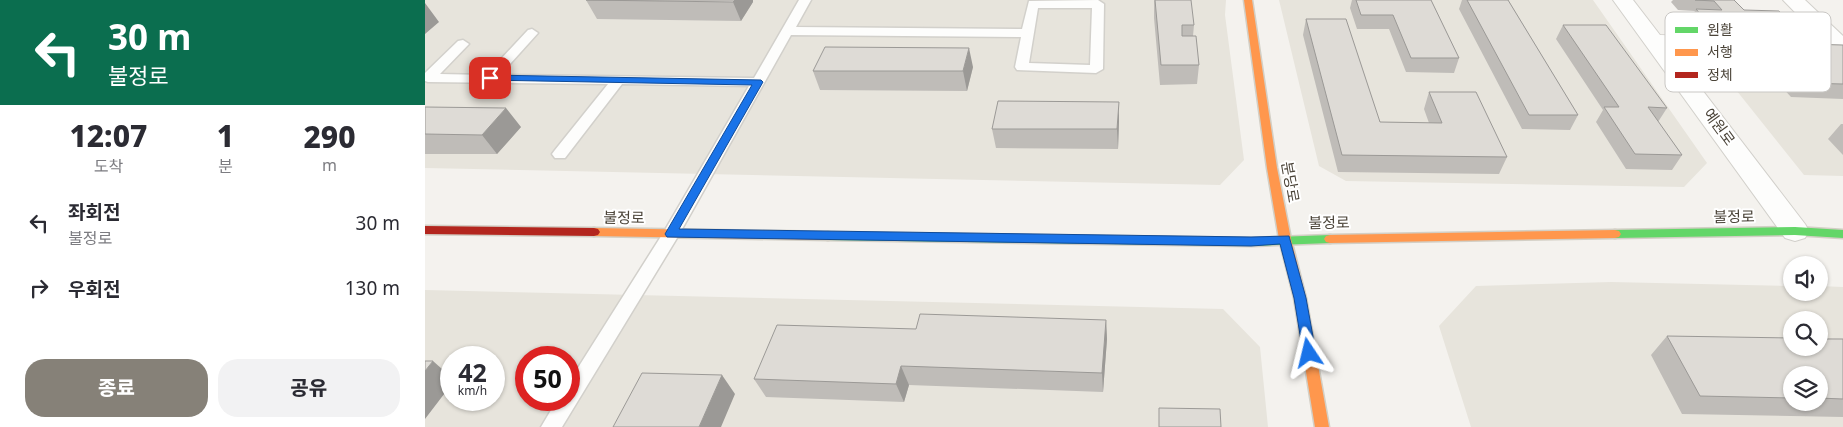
<!DOCTYPE html>
<html lang="ko">
<meta charset="utf-8">
<style>
:root{--surface:#fff;--page:#f2f2f3;--text:#2b2b33;--muted:#7c7c81;--accent:#868178}
body{margin:0;font-family:"Noto Sans","Noto Sans KR",sans-serif;background:var(--page);color:var(--text);height:100vh;display:flex;flex-direction:column;font-size:19px;white-space:nowrap}
*{box-sizing:border-box;margin:0}
p{font-size:16px;color:var(--muted)}
.icon{flex:none;width:28px;height:28px;fill:none;stroke:currentColor;stroke-width:2;stroke-linecap:round;stroke-linejoin:round}
.map{position:relative;flex:1;overflow:hidden}
.details{display:flex;flex-direction:column;background:var(--surface);width:425px}
.details>*{flex:none}
.hud{background:#0b6e4f;color:#fff;overflow:hidden}
.controls{position:absolute;left:1358px;top:256px;display:grid;gap:10px}
.controls a{display:grid;place-items:center;width:45px;height:45px;border-radius:50%;background:var(--surface);box-shadow:0 1px 4px #0004;font-size:25px}
.speed{position:absolute;left:15px;top:346px;display:flex;gap:10px;font-size:25px;font-weight:700;text-align:center}
.speed>*{display:grid;place-content:center;width:65px;height:65px;border-radius:50%;background:var(--surface);box-shadow:0 1px 4px #0004;line-height:1}
.speed small{font-size:12px;font-weight:400}
.speed .limit{border:8px solid #d22;background:#fff;color:#111}
.pin{position:absolute;display:grid;place-items:center;width:42px;height:42px;color:#fff;margin:-21px;border-radius:10px;box-shadow:0 2px 8px #0006}
.me{position:absolute;width:55px;margin:-28px;rotate:350deg;stroke-linejoin:round;filter:drop-shadow(0 0 4px #0008)}
.turn{display:flex;align-items:center;gap:18px;height:105px;padding:0 25px;font-size:22px}
.turn .icon{width:65px;height:65px;stroke-width:2.5}
.turn b{display:block;font-size:35px;line-height:42px}
.eta{display:flex;justify-content:space-evenly;align-items:center;height:85px;text-align:center}
.eta b{font-size:30px;font-weight:800;line-height:35px}
.primary-button{display:flex;gap:10px;margin-top:auto;padding:10px 25px}
.primary-button a{flex:1;height:58px;border-radius:20px;background:var(--accent);color:#fff;font-size:20px;font-weight:800;line-height:58px;text-align:center}
.primary-button a+a{background:var(--page);color:var(--text)}
ul{padding:0;list-style:none}
li{display:flex;align-items:center;gap:15px;height:65px;padding:0 25px}
li div{flex:1}
li b{display:block;font-size:19px}
li em{font-style:normal}
main{display:flex;flex:1;min-height:0}
.map>svg:first-child{display:block}
.residential{fill:#e7e4dc;fill-rule:evenodd}
.lines{fill:none;stroke-linecap:round;stroke-linejoin:round}
.lane-casing{stroke:#d2d0cb;stroke-width:3}
.street-casing{stroke:#d2d0cb;stroke-width:2}
.fast-casing{stroke:#d3cfc5;stroke-width:3}
.slow-casing{stroke:#d3cfc5;stroke-width:3}
.jam-casing{stroke:#d3cfc5;stroke-width:3}
.lane{fill:#fdfdfc;fill-rule:evenodd}
.street{fill:#fdfdfc;fill-rule:evenodd}
.fast{fill:#63d668;fill-rule:evenodd}
.slow{fill:#ff974d;fill-rule:evenodd}
.jam{fill:#b3261e;fill-rule:evenodd}
.wall{fill:#bfbcb8;fill-rule:evenodd}
.shaded-wall{fill:#9b9996}
.building{fill:#dedbd6;stroke:#9b9996}
.route{fill:#1a73e8;stroke:#114b97}
.labels{text-anchor:middle;stroke-width:4;stroke-linejoin:round;paint-order:stroke}
.street-label{font-size:15px;fill:#4b4439;stroke:#fff}
.key{fill:#fff;stroke:#c9c7c4;stroke-width:1}
.key-label{font-size:14px;fill:#4b4439}
</style>
<main>
<section class="details">
<div class="hud">
<div class="turn"><svg class="icon" aria-label="left" viewBox="0 0 24 24"><path d="M17 20v-9H6M10 6l-5 5 5 5"/></svg><div><b>30 m</b>불정로</div></div>
</div>
<div class="eta">
<div><b>12:07</b><p>도착</p></div>
<div><b>1</b><p>분</p></div>
<div><b>290</b><p>m</p></div>
</div>
<ul>
<li><svg class="icon" aria-label="left" viewBox="0 0 24 24"><path d="M17 20v-9H6M10 6l-5 5 5 5"/></svg><div><b>좌회전</b><p>불정로</p></div><em>30 m</em></li>
<li><svg class="icon" aria-label="right" viewBox="0 0 24 24"><path d="M7 20v-9h11M14 6l5 5-5 5"/></svg><div><b>우회전</b></div><em>130 m</em></li>
</ul>
<div class="primary-button"><a>종료</a><a>공유</a></div>
</section>
<div class="map">
<svg width="1418" height="427" viewBox="0 0 1418 427">
<rect width="100%" height="100%" fill="#f4f2ee"/>
<!-- residential -->
<path class="residential" d="M0,0H801L800,15L819,160L795,185L0,168Z
M854,0H1168L1282,163L1259,187L921,181L894,166Z
M1297,50L1418,54V176L1379,175L1288,61Z
M1186,282L1366,286V292H1394V286L1418,287V427H1046L1014,326L1051,286ZM1366,320H1394V348H1366ZM1366,375H1394V402H1366Z
M0,290L798,309L835,347L843,427H0ZM26,358H69V400H26ZM101,358H144V400H101Z"/>
<g class="lines">
<defs>
<path id="lane" d="M374,0H386L371,27L597,29L604,1L673,0L679,4L678,69L671,73L592,70L590,67L596,37L366,35L252,238L137,427H116L132,400H144V382L240,230L324,86L197,84L140,158H130L127,154L130,150L183,84L3,82L0,81V73L33,41L38,40L44,44L15,74L61,75L103,30L107,29L113,33L75,75L329,78ZM613,8H667L665,65L604,63Z"/>
<path id="street" d="M1188,0H1208L1235,35L1396,39L1358,0H1380L1418,36V52L1416,53L1245,48L1380,224L1384,231L1380,238L1370,241L1360,238Z"/>
<path id="fast" d="M1370,227L1418,230V238L1370,235L1190,238L1186,237L1184,234L1186,231L1190,230Z
M403,232L827,238L905,235L909,236L911,239L909,242L905,243L827,246L403,240L399,239L397,236L399,233Z"/>
<path id="slow" d="M819,0H827L852,168L866,239L881,298L904,427H890L869,298L854,239L842,168Z
M169,228L403,232L407,233L409,236L407,239L403,240L169,236L165,235L163,232L165,229Z
M1190,230L1194,231L1196,234L1194,237L1190,238L905,243L901,242L899,239L901,236L905,235Z"/>
<path id="jam" d="M0,226L169,228L173,229L175,232L173,235L169,236L0,234Z"/>
</defs>
<!-- lane casing -->
<use href="#lane" class="lane-casing"/>
<!-- street casing -->
<use href="#street" class="street-casing"/>
<!-- fast casing -->
<use href="#fast" class="fast-casing"/>
<!-- slow casing -->
<use href="#slow" class="slow-casing"/>
<!-- jam casing -->
<use href="#jam" class="jam-casing"/>
<!-- lane -->
<use href="#lane" class="lane"/>
<!-- street -->
<use href="#street" class="street"/>
<!-- fast -->
<use href="#fast" class="fast"/>
<!-- slow -->
<use href="#slow" class="slow"/>
<!-- jam -->
<use href="#jam" class="jam"/>
</g>
<!-- wall -->
<path class="wall" d="M161,0H328V2L316,21L172,19Z
M729,0L769,25L768,36L774,65L772,84L735,85L729,18Z
M927,0H1006L1034,58L1029,73L981,72L964,29H932L925,8Z
M1037,0H1083L1153,115L1145,130L1097,129L1034,9Z
M1248,0H1309L1319,10L1368,26L1361,36L1276,34L1264,20L1270,11L1253,10L1246,2Z
M881,19L955,122L1004,123L999,109L1004,92L1082,157L1074,174L913,172L878,35Z
M1138,25L1242,108L1233,122L1257,155L1247,170L1201,169L1171,122L1178,110L1131,39Z
M1340,43L1418,45V99L1366,97L1330,58Z
M548,67L542,91L395,90L388,71Z
M0,107L96,127L72,154H0Z
M694,121L693,149L571,148L567,129Z
M1416,124H1418V155L1403,139Z
M681,320L682,339L678,392L484,385L479,402L341,397L329,379L491,329Z
M1242,336L1418,339V417L1257,414L1226,355ZM1366,375H1394V402H1366Z"/>
<!-- shaded-wall -->
<path class="shaded-wall" d="M310,0H328V2L316,21L308,2Z
M0,3L14,22L0,34Z
M544,48L548,67L542,91L538,71Z
M694,102V121L693,149L692,129Z
M81,108L96,127L72,154L57,135Z
M681,320L682,339L678,392L677,373Z
M8,361L26,377V385L0,419V371Z
M476,366L484,385L479,402L471,384Z
M297,375L310,394L296,427H274Z"/>
<!-- building -->
<path class="building" d="M161,0H310L308,2Z
M730,0H766L769,25H757V36H771L774,65H736Z
M931,0H1006L1034,58H986L968,15H936Z
M1042,0H1083L1153,115H1104Z
M1270,0H1309L1319,10L1354,11L1368,26L1283,23L1271,9L1297,10L1289,1Z
M881,19H921L955,122L1017,123L1004,92H1051L1082,157L917,155Z
M1138,25H1181L1242,108L1223,107L1257,155L1210,154L1179,107H1194Z
M1340,43L1418,45V84L1377,83Z
M400,47L544,48L538,71H388Z
M573,101L694,102L692,129H567Z
M0,107L81,108L57,135L0,134Z
M495,314L681,320L677,373L476,366L471,384L329,379L352,325L491,329Z
M1242,336L1366,338V348H1394V339H1418V399L1394,398V375H1366V398L1275,396Z
M0,361H8L0,371Z
M217,373L297,375L274,427H188Z
M734,408L795,409L796,427H734Z"/>
<!-- route -->
<path class="route" d="M65,75L336,80L338,82L254,229L826,237L864,236L881,298L891,353L889,357L884,359L880,357L878,353L869,298L855,244L826,246L242,237L240,234L327,85L62,80L60,78Z"/>
<g class="labels">
<!-- street labels -->
<g class="street-label">
<text transform="translate(1294 127) rotate(54)" y="5">예원로</text>
<text transform="translate(865 182) rotate(80)" y="5">분당로</text>
<text transform="translate(1309 217) rotate(-1)" y="5">불정로</text>
<text transform="translate(199 218) rotate(1)" y="5">불정로</text>
<text transform="translate(904 223) rotate(-1)" y="5">불정로</text>
</g>
</g>
<!-- legend -->
<rect x="1240" y="12" width="166" height="80" rx="8" class="key"/>
<rect x="1250" y="27" width="23" height="6" fill="#63d668"/>
<rect x="1250" y="49" width="23" height="7" fill="#ff974d"/>
<rect x="1250" y="72" width="23" height="6" fill="#b3261e"/>
<g class="key-label">
<text x="1282" y="35">원활</text>
<text x="1282" y="57">서행</text>
<text x="1282" y="80">정체</text>
</g>
</svg>
<div class="controls">
<a><svg class="icon" aria-label="sound" viewBox="0 0 24 24"><path d="M4 9h4l5-4v14l-5-4H4zM17 9q2 3 0 6"/></svg></a>
<a><svg class="icon" aria-label="search" viewBox="0 0 24 24"><circle cx="10" cy="10" r="6"/><path d="M15 15l6 6"/></svg></a>
<a><svg class="icon" aria-label="layers" viewBox="0 0 24 24"><path d="M12 4l9 5-9 5-9-5zM3 14l9 5 9-5"/></svg></a>
</div>
<div class="speed"><div>42<small>km/h</small></div><div class="limit">50</div></div>
<div class="pin" style="left:65px;top:78px;background:#d93025"><svg class="icon" aria-label="arrive" viewBox="0 0 24 24"><path d="M6 21V4h12l-3 4 3 4H6"/></svg></div>
<svg class="me" style="left:884px;top:353px" viewBox="-20 -20 40 40"><path d="M0-17L14 15 0 8-14 15z" fill="#1a73e8" stroke="#fff" stroke-width="4"/></svg>
</div>
</main>
